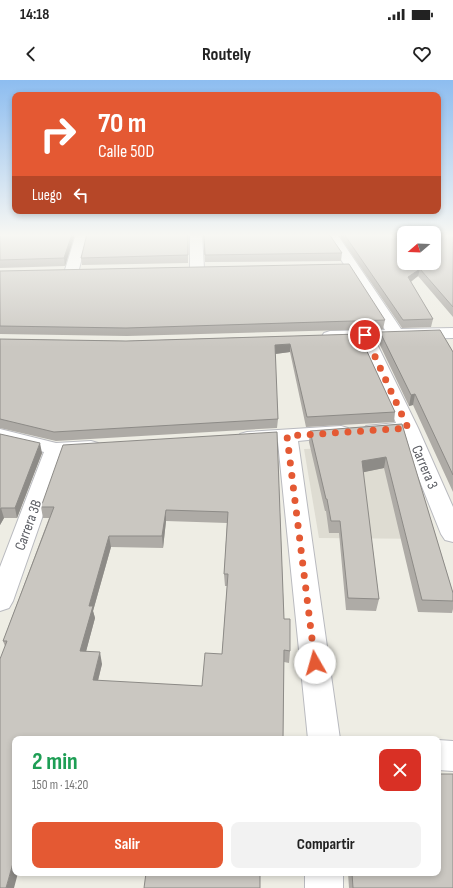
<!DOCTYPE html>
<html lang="es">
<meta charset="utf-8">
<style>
:root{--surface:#fff;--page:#f2f2f2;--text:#222;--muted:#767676;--accent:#e45933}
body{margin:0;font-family:"Sofia Sans Condensed",sans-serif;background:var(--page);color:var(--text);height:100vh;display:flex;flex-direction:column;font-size:15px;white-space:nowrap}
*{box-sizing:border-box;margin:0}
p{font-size:13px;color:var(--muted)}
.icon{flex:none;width:22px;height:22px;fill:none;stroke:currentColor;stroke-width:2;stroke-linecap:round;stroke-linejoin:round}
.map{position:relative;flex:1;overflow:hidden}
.drawer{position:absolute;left:12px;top:656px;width:429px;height:140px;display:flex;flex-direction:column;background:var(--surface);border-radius:8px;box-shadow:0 2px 6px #0003}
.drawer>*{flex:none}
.top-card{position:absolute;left:12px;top:12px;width:429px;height:122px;border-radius:8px;box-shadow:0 2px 6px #0003;background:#e45933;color:#fff;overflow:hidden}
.needle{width:26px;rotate:251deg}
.fabs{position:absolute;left:397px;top:146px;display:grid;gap:8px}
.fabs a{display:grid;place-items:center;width:44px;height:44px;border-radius:8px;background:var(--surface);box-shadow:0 2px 6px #0003;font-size:20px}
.pin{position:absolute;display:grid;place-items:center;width:34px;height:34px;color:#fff;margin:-17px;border:2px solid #fff;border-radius:50%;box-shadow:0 1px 4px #0007}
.me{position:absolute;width:44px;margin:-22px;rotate:353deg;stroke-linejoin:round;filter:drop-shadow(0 0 3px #0008)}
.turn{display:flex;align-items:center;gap:14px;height:84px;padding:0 20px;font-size:18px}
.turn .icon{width:52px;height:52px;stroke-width:2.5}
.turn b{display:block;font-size:28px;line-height:34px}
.then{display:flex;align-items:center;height:38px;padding:0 20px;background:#0003;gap:8px;font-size:15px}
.round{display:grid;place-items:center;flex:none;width:42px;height:42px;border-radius:8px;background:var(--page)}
.head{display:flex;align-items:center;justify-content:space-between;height:68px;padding:0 20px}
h1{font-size:24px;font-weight:700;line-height:30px;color:#1e9e55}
.cta{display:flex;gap:8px;margin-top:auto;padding:8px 20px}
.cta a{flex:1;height:46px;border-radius:8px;background:var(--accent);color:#fff;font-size:16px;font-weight:700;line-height:46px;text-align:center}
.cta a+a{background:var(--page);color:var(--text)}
.status{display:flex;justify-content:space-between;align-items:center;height:28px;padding:0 20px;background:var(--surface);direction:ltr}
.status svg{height:11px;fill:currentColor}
header{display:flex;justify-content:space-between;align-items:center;height:52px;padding:0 20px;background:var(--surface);font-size:18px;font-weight:700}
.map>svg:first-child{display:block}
.education{fill:#dedcd2}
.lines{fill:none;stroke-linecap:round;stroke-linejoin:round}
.minor-casing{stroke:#b9babf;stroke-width:2}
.minor{fill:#fff;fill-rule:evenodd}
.wall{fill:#aeaba6;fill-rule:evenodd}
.shaded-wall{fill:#8d8b87}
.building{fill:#cac7c1;stroke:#8d8b87;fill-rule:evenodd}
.route{stroke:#e45933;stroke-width:7;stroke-dasharray:0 12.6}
.labels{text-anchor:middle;stroke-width:3.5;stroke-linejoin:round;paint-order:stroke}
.street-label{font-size:15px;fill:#5c5e64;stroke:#fff}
</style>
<div class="status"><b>14:18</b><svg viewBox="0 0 49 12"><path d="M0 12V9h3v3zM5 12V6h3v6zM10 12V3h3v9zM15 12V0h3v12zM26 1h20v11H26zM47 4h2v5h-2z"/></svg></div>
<header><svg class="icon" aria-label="back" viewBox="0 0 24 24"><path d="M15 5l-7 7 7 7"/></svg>Routely<svg class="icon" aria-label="heart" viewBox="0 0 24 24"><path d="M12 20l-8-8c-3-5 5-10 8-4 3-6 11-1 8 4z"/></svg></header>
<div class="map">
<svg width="453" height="808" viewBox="0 0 453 808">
<rect width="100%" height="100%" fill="#eeede4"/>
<!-- education -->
<path class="education" d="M401,366L437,459L319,458L304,369Z"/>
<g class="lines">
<defs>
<path id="minor" d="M76,154H88L78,193L76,196H66L64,193Z
M190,154H202L204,188L202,191H192L190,188Z
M325,154H337L401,249L453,248V258L375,260L418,348L453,427V462L445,460L441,454L401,354L373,356L366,354L363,350L366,346L396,343L359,260L324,259L322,256L324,253L330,251L385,250Z
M341,346L348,348L351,352L348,356L298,361L340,659H308L278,362L247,364L240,362L237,358L240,354L247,352Z
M0,349L56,363L91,361L98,363L101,367L98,371L64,375L13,521L9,528L0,531V487L44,372L0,361Z
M438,660L453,661V691L438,690Z
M305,793H343V808H305Z"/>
</defs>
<!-- minor casing -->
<use href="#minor" class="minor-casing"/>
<!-- minor -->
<use href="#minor" class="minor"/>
</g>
<!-- wall -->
<path class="wall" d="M0,154H75L65,186L0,188Z
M188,154V183L82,185L81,178Z
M203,154H329L342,173L341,181L205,182Z
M338,154H453V237L418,196L411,202L433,239L431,247L402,248Z
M0,191L385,240L383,249L127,256L0,254Z
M380,252L453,272V412L413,325L409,326L378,261Z
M359,254L395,332L394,342L306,347L290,272L275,274L278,339L277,348L56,361L0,348V259L126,261Z
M402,344L453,513V529L452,533L418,532L384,388L363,392L379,519L376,531L346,530L339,453H329L326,431H325L309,362L310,351Z
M277,352L284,539L290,571L289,583L284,582L283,659H15L5,566L3,561L49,438H43L41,427ZM166,441L227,443L224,494L225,506H227L222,574L202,606L98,601L102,584L86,571L95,538L93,531L111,467L163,468Z
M0,354L42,373L17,438H4L0,445Z
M348,793H438L453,808H349Z"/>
<!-- shaded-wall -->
<path class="shaded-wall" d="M72,154H75L65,186L64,178Z
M420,189L418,196L406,205L408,197Z
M290,264V272L275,274V265Z
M415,314L413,325L409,326L411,315Z
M40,363L42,373L17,438L15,428Z
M386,377L384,388L360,393L362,381Z
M1,428L4,438L0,445V430Z
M166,430V441L163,468L162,456Z
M109,456L111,467L93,531L95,538L83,583L80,571L89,526Z
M100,572L102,584L95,612L93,600Z
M15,776V793H18L14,808H6Z"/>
<!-- building -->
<path class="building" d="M0,154H72L64,178L0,180Z
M87,154H188V175L81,178Z
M204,154H329L342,173L205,175Z
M344,154H404V183H434V154H453V227L420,189L408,197L433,239L403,240Z
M349,184L385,240L126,248L0,246V191Z
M440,250L453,272V395L415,314L411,315L380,252Z
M359,254L395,332L307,337L290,264L275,265L278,339L54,352L0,339V259L126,261Z
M402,344L453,513V521L422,520L386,377L362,381L379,519L348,518L340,441H331L327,419H326L310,351Z
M277,352L284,539H290V571L284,570L283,659H88L46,657L45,659H15V776L6,808H0V579L7,561H3L54,427H41L63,365ZM166,430L228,432L224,494H228L222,574L205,573L202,606L93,600L100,572L80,571L93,526H89L109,456H162Z
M0,354L40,363L15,428H1L0,430Z
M438,694H453V808H353L352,793H438Z
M146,793H260V808H144Z"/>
<!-- sky -->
<linearGradient id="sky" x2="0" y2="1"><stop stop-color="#8dbdf0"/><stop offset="0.58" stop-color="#f7f7f3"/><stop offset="1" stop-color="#f7f7f3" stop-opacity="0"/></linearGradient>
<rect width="453" height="267" fill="url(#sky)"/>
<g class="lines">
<!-- route -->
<path class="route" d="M315,583L287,356L408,348L365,255"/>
</g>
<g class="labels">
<!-- street labels -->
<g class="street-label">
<text transform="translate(425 387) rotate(67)" y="5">Carrera 3</text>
<text transform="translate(28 445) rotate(-70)" y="5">Carrera 3B</text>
</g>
</g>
</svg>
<div class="fabs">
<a><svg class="needle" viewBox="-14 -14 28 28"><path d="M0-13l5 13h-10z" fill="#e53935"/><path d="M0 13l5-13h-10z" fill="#767676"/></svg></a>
</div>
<div class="pin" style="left:365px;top:255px;background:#d93025"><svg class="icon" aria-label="arrive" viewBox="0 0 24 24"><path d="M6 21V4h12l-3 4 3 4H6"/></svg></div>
<svg class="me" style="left:315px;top:583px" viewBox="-20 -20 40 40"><circle r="19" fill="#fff"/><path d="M0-13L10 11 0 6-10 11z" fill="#e45933"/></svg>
<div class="top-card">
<div class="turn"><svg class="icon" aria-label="right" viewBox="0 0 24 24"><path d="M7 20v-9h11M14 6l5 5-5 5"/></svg><div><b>70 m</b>Calle 50D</div></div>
<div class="then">Luego<svg class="icon" aria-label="left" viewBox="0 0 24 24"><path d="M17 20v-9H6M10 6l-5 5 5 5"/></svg></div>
</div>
<section class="drawer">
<div class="head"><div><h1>2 min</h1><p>150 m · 14:20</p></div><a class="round" style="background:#d93025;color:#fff"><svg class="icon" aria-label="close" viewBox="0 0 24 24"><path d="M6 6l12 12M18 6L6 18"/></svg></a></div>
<div class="cta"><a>Salir</a><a>Compartir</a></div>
</section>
</div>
